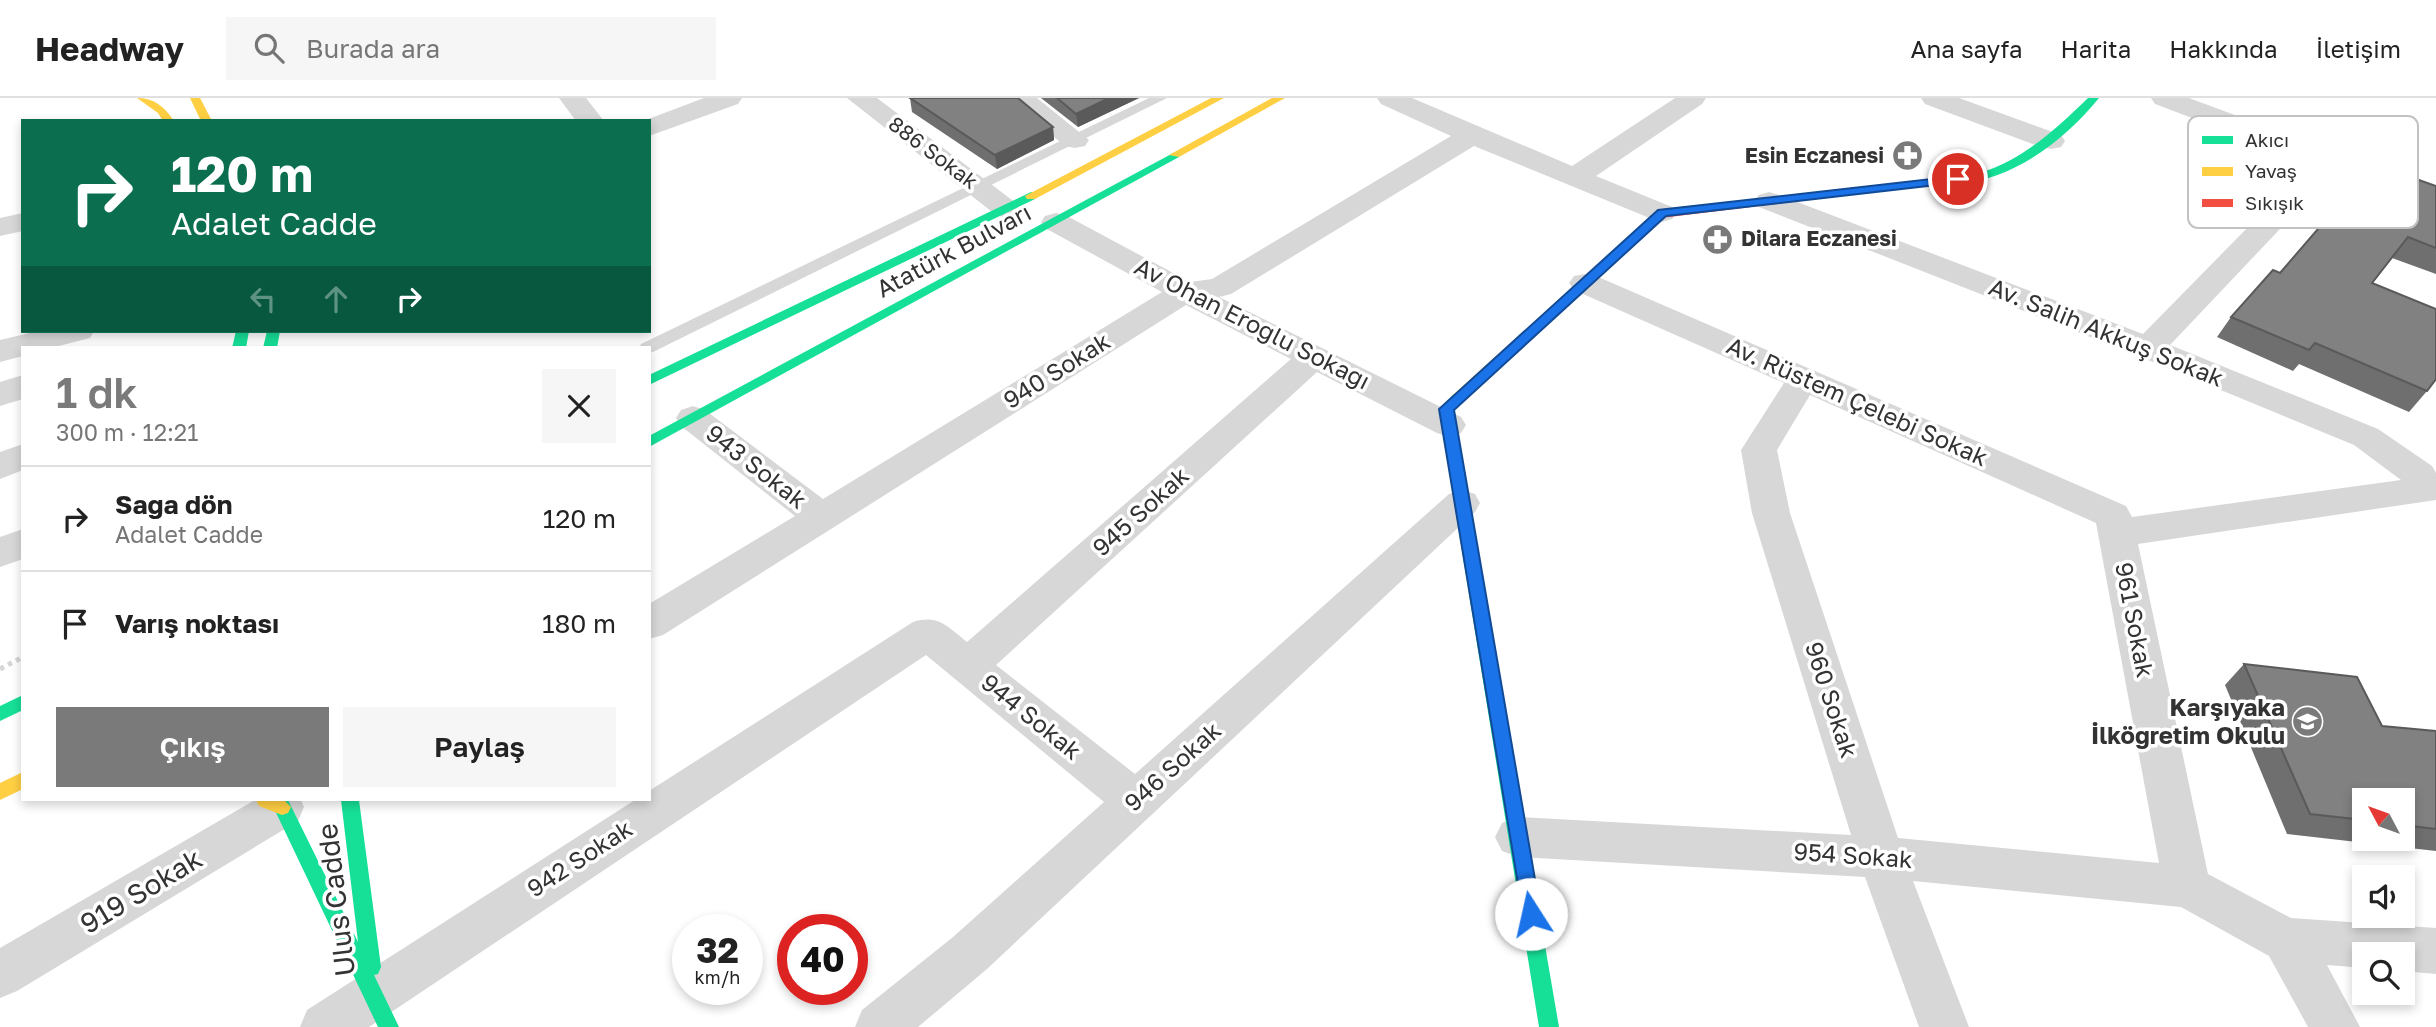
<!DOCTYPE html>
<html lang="tr">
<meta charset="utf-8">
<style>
:root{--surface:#fff;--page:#f6f6f6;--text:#222;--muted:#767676;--line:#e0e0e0;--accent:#7a7a7a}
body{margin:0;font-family:"Golos Text",sans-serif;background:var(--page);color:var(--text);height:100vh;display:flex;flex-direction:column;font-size:26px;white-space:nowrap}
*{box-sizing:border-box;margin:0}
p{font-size:23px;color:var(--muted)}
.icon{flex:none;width:38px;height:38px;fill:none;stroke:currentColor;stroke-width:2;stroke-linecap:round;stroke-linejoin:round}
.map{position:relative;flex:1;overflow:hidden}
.side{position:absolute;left:21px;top:248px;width:630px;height:455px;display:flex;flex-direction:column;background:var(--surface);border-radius:0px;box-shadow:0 4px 10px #0003}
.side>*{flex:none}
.banner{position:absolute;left:21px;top:21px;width:630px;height:214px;border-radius:0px;box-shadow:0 4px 10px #0003;background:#0b6e4f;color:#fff;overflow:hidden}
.needle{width:46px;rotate:311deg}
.buttons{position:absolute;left:2352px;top:690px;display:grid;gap:14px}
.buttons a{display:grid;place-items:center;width:63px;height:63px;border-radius:0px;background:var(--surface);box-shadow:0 4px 10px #0003;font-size:35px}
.speed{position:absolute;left:672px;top:816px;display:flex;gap:14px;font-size:35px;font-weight:700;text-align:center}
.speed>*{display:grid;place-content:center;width:91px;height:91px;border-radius:50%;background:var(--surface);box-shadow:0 4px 10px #0003;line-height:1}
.speed small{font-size:18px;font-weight:400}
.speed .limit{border:10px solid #d22;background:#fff;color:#111}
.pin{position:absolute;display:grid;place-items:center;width:60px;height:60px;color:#fff;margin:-30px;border:4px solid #fff;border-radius:50%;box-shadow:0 2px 7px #0007}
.me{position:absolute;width:77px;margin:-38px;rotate:350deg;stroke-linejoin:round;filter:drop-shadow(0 0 5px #0008)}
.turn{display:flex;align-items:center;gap:24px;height:147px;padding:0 35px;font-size:32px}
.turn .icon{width:91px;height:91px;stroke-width:2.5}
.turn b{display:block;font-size:49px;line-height:60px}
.lanes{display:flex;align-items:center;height:66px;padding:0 35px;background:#0003;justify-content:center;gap:35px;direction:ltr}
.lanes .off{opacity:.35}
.round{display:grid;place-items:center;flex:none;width:74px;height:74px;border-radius:0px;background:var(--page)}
.head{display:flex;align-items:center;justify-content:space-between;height:119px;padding:0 35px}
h1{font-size:42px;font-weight:600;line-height:52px;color:var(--accent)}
.cta{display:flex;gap:14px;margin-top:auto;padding:14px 35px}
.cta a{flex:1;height:80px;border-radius:0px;background:var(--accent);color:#fff;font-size:28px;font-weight:600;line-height:80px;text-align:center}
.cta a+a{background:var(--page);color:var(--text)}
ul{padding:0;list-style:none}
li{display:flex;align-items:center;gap:21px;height:105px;padding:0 35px;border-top:2px solid var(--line)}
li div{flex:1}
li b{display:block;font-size:26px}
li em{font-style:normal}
header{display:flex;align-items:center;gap:42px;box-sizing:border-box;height:98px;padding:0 35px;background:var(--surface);border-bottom:2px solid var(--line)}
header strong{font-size:33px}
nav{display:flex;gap:38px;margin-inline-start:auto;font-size:24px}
.search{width:490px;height:63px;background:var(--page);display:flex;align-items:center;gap:18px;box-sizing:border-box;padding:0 24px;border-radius:0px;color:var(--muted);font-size:26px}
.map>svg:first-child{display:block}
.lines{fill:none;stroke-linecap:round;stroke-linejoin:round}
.path{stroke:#d6d6d6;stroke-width:5;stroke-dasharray:4.5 4.5;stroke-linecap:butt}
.lane{fill:#d7d7d7;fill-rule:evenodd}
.street{fill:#d7d7d7;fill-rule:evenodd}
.fast{fill:#16e098;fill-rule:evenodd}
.slow{fill:#ffcf43;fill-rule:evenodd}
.jam{fill:#f24e42;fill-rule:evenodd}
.wall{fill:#6f6f6f;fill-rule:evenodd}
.shaded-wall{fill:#5a5a5a}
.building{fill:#818181;stroke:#5a5a5a;stroke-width:2}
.route{fill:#1a73e8;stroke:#114b97;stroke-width:2}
.labels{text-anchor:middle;stroke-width:7;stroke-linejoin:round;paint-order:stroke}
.far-street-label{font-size:21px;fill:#333;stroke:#fff}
.far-poi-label{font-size:21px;font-weight:bold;fill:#333;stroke:#fff;text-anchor:end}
.street-label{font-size:24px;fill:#333;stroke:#fff}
.poi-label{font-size:24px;font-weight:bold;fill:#333;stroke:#fff;text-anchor:end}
.near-street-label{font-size:28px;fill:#333;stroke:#fff}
.key{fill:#fff;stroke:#c2c2c2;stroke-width:2}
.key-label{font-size:19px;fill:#333}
</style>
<header>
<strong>Headway</strong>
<div class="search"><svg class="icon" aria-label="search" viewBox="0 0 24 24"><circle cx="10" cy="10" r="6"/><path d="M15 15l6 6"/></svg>Burada ara</div>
<nav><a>Ana sayfa</a><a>Harita</a><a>Hakkında</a><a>İletişim</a></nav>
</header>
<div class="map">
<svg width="2436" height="929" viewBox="0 0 2436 929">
<rect width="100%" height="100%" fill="#fff"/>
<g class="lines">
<!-- path -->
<path class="path" d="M0,571L23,559"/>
<!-- lane -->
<path class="lane" d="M1149,0H1167L653,254L649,255V250H639L641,246Z"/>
<!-- street -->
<path class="street" d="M559,0H586L604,23H576Z
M704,0H742L738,6L649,38V23H643Z
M847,0H877L1016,105L1021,111L1016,117L1006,120L996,117Z
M1007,0H1037L1089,42L1085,48L1075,50L1065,48Z
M1377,0H1412L1572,68L1675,0H1706L1702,6L1596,78L1672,109L1677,115L1672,121L1662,124L1652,121L1474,48L1231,196L1219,199L1461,319L1466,327L1461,335L1449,339L1437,335L1317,274L996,567L1135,676L1449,396L1462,392L1475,396L1480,405L1475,414L987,871L918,929H855L862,912L953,839L1104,704L926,557L369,929H300L307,912L635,702H649V693L913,524C938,516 948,529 967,544L1291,261L1186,207L663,537L649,541V506L795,418L681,328L676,320L681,312L693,308L705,312L823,401L1162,194L1045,130L1041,124L1045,118L1056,115L1067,118L1190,184L1212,181L1451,38L1381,6Z
M1921,0H1959L2061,37L2065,43L2061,49L2051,51L2041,49L1925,6Z
M2151,0H2189L2436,92V111L2334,74L2170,247L2378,331L2432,368L2436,375V402L2138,446L2208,776L2291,820L2436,830V876L2403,873V856H2364V870L2327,867L2360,929H2308L2269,858L2181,809L1913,783L1969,929H1919L1865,779L1518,759L1502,753L1495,739L1502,725L1518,719L1851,737L1752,415L1741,352L1784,285L1574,192L1569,185L1574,178L1585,176L1596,178L2126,408L2132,419L2401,382L2354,347L2136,257L1759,109L1754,103L1759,97L1769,94L1779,97L2143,236L2311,65L2155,6ZM1810,297L2096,425L2159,765L1898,740L1790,415L1777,352Z
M23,115V133L0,138V120Z
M38,233H94L90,240L51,250H23V258L0,264V242Z
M23,277V301L0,308V284Z
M23,346V372L0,381V354Z
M23,431V461L0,469V439Z
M255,702H301L304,709L298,723L17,893L0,900V850Z"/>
<!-- fast -->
<path class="fast" d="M2088,0H2099C2065,42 2013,82 1957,86C1948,87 1938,89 1931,84C1943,75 1968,80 1983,74C2025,60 2057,30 2088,0Z
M1175,54L1181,57L1179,59L649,349V338Z
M1031,94L1035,95V101L649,287V277Z
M236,233H249L246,250H232Z
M267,233H280L277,250H263Z
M1459,294L1466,299L1453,312L1559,929H1539L1439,311L1454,296Z
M23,597V612L0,623V608Z
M270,702H288L358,844L341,702H359L381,869L378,876L374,877L399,929H378Z"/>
<!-- slow -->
<path class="slow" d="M137,0C154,0 164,8 174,23H163L158,15Z
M190,0H200L212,23H201Z
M1211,0H1224L1035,101H1027L1025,98Z
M1272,0H1285L1179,59L1169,57Z
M1661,112L1667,116L1665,119L1464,302H1454L1452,299L1454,296L1657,113Z
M23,674V691L0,702V685Z
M256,702H284L291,709L288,715L282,717L259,708Z"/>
<!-- jam -->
<path class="jam" d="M1937,80L1941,82V86L1661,120L1655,116L1661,112Z"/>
</g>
<!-- wall -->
<path class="wall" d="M910,0L1053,29L1054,42L997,71L912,14Z
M1041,0H1139L1078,29Z
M2436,104V176L2392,160L2373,185L2427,293L2409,314L2299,266L2293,273L2217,239L2231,219L2280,175Z
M2244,566L2382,628L2436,633V753L2287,736L2225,587ZM2364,702H2403V740H2364Z"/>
<!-- shaded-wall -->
<path class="shaded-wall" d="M1109,0H1139L1078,29L1076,16Z
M1053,29L1054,42L997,71L995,57Z"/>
<!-- building -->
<path class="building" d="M910,0H1018L1053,29L995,57Z
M1057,0H1109L1076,16Z
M2374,66L2436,88V150L2408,139L2372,185L2436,211V281L2427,293L2315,245L2309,252L2231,219L2273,172L2280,175Z
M2244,566L2357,579L2382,628L2436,633V731L2403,727V702H2364V722L2310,716Z"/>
<!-- route -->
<path class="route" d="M1958,78L1963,81L1962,84L1666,118L1454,312L1541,816L1538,822L1531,825L1524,822L1439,311L1658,112Z"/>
<!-- icons -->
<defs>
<symbol id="pharmacy-disc" viewBox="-11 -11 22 22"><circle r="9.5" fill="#7a7a7a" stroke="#fff"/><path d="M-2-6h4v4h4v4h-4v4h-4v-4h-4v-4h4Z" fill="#fff"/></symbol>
<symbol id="school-disc" viewBox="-11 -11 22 22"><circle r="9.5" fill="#7a7a7a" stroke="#fff"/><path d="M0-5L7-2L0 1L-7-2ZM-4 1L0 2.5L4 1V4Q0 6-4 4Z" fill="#fff"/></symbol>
</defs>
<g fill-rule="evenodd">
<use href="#pharmacy-disc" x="1890" y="40" width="35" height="35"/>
<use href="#pharmacy-disc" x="1700" y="124" width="35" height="35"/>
<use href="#school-disc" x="2290" y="606" width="35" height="35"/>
</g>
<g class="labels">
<!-- far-street labels -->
<g class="far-street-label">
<text transform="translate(933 55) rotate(37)" y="7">886 Sokak</text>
</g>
<!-- far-poi labels -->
<g class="far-poi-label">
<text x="1884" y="65">Esin Eczanesi</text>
<text x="1741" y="148" text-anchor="start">Dilara Eczanesi</text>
</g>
<!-- street labels -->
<g class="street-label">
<text transform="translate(954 153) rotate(-28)" y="8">Atatürk Bulvarı</text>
<text transform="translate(1252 226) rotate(27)" y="8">Av Ohan Eroğlu Sokağı</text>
<text transform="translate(2106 235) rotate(22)" y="8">Av. Salih Akkuş Sokak</text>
<text transform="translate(1057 273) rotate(-32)" y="8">940 Sokak</text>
<text transform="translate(1857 304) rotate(24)" y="8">Av. Rüstem Çelebi Sokak</text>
<text transform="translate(756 369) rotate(38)" y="8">943 Sokak</text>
<text transform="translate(1141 414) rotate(-42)" y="8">945 Sokak</text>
<text transform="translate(2134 522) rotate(79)" y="8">961 Sokak</text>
<text transform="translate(1831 602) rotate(72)" y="8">960 Sokak</text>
<text transform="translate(1031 619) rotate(39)" y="8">944 Sokak</text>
<text transform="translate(1173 669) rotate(-42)" y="8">946 Sokak</text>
<text transform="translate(1853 758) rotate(4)" y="8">954 Sokak</text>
<text transform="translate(580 761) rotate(-33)" y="8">942 Sokak</text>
</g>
<!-- poi labels -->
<g class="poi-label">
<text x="2285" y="618">Karşıyaka<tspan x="2285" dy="28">İlköğretim Okulu</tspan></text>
</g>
<!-- near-street labels -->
<g class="near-street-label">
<text transform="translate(141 793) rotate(-31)" y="10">919 Sokak</text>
<text transform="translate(336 802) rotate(-97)" y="10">Ulus Cadde</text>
</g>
</g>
<!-- legend -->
<rect x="2188" y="18" width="230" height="112" rx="10" class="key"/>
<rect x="2202" y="38" width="31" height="8" fill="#16e098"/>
<rect x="2202" y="69" width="31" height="9" fill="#ffcf43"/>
<rect x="2202" y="101" width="31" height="8" fill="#f24e42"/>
<g class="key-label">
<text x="2245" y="49">Akıcı</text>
<text x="2245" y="80">Yavaş</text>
<text x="2245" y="112">Sıkışık</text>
</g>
</svg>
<div class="buttons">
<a><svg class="needle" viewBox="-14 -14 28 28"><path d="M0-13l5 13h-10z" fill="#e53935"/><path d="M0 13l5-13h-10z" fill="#767676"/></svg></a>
<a><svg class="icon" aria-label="sound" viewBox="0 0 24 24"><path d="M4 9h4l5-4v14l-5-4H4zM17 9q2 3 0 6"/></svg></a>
<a><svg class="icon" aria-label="search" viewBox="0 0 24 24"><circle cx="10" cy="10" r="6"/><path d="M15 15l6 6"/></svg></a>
</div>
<div class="speed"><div>32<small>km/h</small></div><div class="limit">40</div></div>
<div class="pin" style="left:1958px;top:81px;background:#d93025"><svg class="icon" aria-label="arrive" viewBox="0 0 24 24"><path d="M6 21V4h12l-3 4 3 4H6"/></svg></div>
<svg class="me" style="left:1531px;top:816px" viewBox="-20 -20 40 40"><circle r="19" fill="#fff"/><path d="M0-13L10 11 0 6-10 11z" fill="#1a73e8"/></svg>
<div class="banner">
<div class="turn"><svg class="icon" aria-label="right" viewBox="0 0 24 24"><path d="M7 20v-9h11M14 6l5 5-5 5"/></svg><div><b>120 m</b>Adalet Cadde</div></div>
<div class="lanes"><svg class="icon off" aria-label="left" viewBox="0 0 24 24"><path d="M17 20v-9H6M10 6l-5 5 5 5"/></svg><svg class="icon off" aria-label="ahead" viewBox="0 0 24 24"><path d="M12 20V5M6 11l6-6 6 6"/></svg><svg class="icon" aria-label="right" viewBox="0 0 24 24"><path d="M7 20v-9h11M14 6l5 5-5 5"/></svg></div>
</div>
<section class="side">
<div class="head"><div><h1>1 dk</h1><p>300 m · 12:21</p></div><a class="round"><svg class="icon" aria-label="close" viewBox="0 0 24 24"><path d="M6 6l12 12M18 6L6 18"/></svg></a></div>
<ul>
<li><svg class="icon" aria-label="right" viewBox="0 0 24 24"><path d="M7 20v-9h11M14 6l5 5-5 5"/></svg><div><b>Sağa dön</b><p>Adalet Cadde</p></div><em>120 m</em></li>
<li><svg class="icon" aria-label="arrive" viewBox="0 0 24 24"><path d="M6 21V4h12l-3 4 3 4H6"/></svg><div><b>Varış noktası</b></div><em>180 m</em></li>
</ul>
<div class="cta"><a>Çıkış</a><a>Paylaş</a></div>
</section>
</div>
